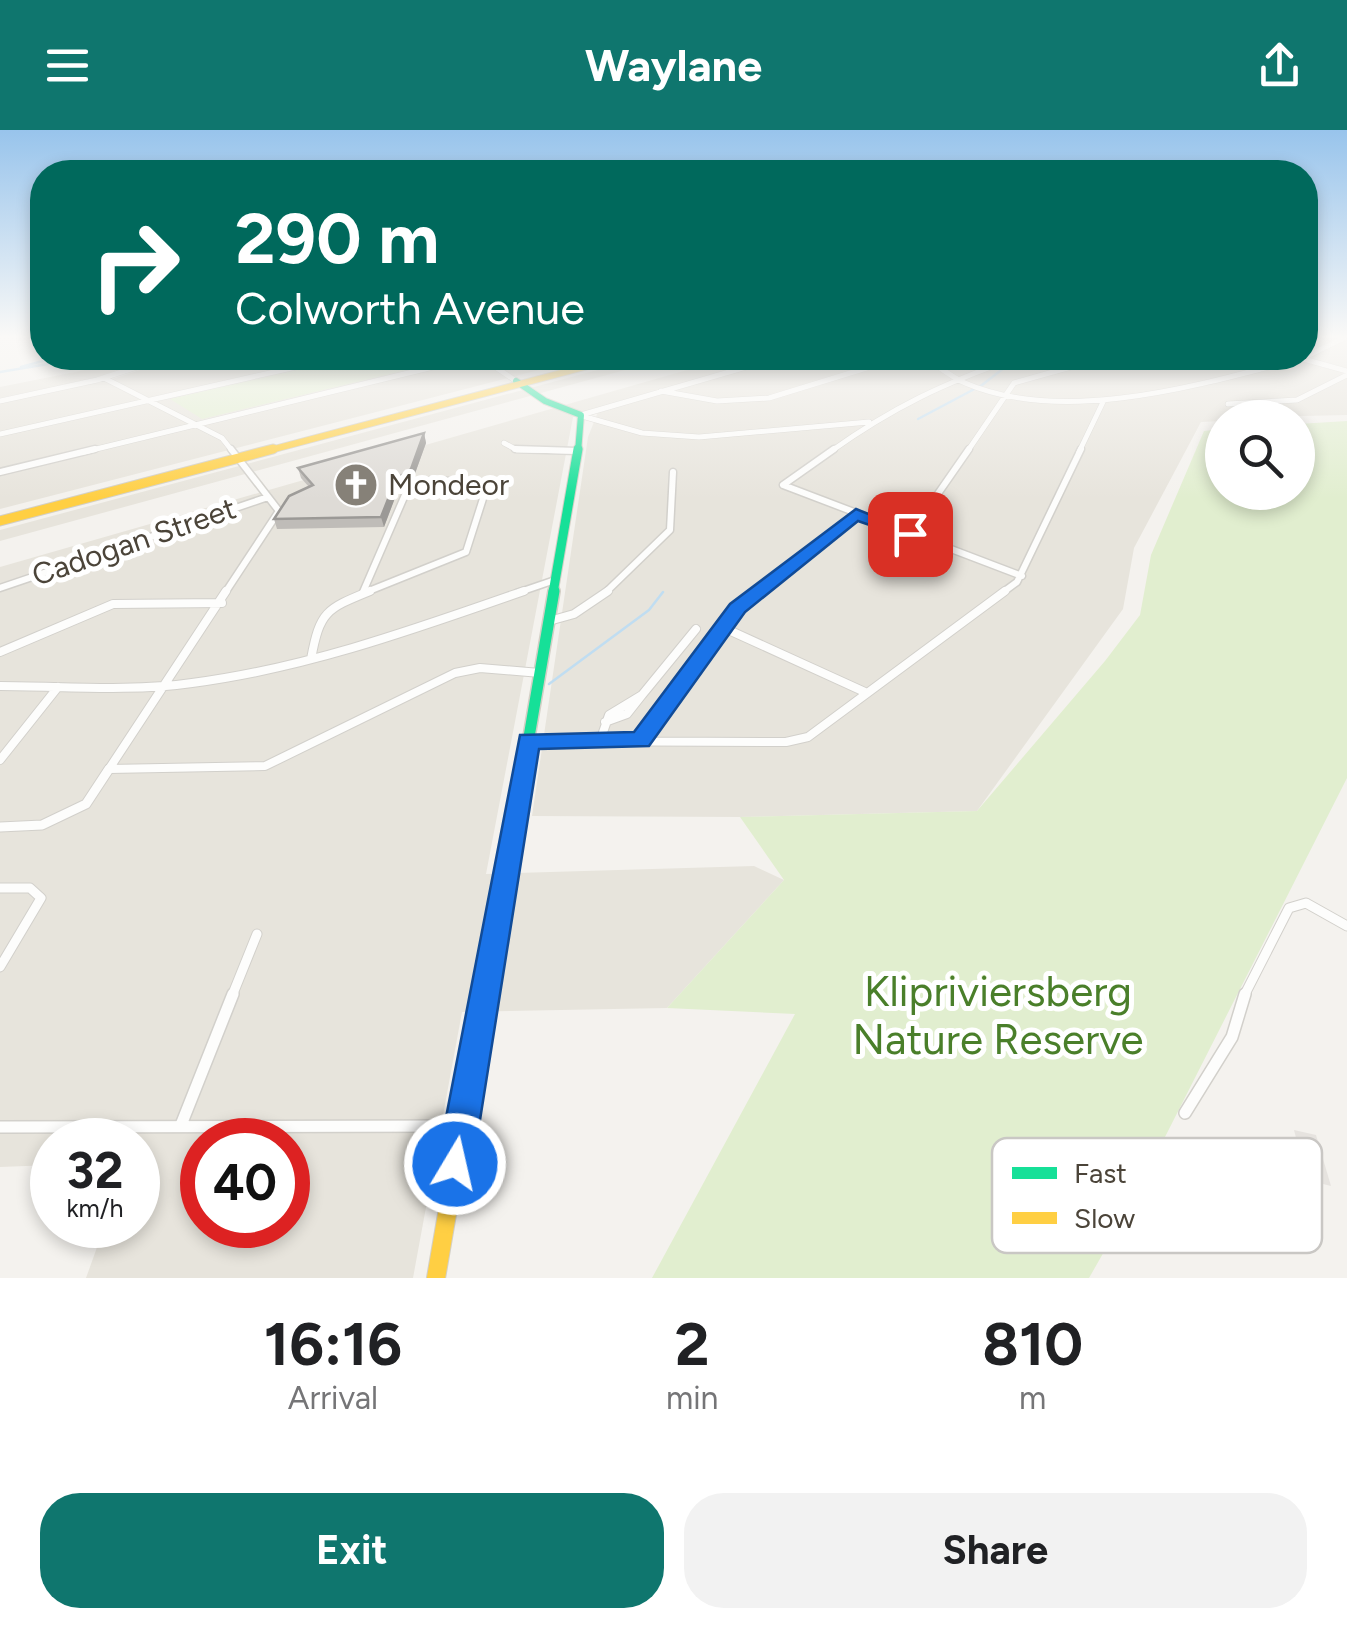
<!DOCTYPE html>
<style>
:root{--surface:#fff;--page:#f2f2f2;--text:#202124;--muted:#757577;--accent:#0f766e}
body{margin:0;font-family:Figtree,sans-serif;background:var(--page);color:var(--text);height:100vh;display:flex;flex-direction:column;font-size:38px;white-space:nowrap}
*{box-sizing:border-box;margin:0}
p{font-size:32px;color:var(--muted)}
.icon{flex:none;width:55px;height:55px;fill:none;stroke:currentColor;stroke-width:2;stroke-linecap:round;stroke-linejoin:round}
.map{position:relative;height:1148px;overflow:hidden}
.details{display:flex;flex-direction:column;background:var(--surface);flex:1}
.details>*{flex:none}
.guide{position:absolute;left:30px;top:30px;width:1288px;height:210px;border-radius:40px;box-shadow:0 5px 15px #0003;background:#00695c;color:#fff;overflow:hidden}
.tools{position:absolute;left:1205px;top:270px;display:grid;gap:20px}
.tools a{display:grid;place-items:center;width:110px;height:110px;border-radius:50%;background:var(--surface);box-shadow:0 5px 15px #0003;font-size:50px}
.speed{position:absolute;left:30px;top:988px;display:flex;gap:20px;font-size:50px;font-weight:700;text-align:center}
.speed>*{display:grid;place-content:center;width:130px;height:130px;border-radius:50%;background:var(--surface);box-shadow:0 5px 15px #0003;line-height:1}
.speed small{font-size:25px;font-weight:400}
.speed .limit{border:15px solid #d22;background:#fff;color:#111}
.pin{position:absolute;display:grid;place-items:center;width:85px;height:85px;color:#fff;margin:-42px;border-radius:20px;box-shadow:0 5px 15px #0006}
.me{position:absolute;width:110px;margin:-55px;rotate:9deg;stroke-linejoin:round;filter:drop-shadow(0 0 8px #0008)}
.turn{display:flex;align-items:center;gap:35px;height:210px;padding:0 40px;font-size:45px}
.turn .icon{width:130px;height:130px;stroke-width:2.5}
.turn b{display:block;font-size:70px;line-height:85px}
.eta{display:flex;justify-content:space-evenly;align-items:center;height:170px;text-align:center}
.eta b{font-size:60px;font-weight:700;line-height:70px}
.action{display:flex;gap:20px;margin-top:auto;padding:20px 40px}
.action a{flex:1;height:115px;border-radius:40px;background:var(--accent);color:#fff;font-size:40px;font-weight:700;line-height:115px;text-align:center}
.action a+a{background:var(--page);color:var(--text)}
header{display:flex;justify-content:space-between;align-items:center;height:130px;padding:0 40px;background:var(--accent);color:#fff;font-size:45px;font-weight:700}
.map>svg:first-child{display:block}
.residential{fill:#e7e4dc;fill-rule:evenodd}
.green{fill:#e1eecf}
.parking{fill:#e6e3df}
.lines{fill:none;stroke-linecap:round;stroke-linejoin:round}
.stream{stroke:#c0ddf1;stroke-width:2.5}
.street-far4-casing{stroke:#d2d0cb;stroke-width:6}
.street-far3-casing{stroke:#d2d0cb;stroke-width:9}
.street-far2-casing{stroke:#d2d0cb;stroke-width:10}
.street-far1-casing{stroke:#d2d0cb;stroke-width:11}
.street-casing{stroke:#d2d0cb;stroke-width:14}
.fast-far3-casing{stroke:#d3cfc5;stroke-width:8}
.fast-far2-casing{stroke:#d3cfc5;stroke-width:11}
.fast-far1-casing{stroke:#d3cfc5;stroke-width:14}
.fast-casing{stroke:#d3cfc5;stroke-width:16}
.slow-far3-casing{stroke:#d3cfc5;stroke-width:8}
.slow-far2-casing{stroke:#d3cfc5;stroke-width:11}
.slow-far1-casing{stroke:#d3cfc5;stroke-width:16}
.slow-casing{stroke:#d3cfc5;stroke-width:20}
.street-far4{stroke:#fdfdfc;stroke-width:5}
.street-far3{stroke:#fdfdfc;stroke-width:6}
.street-far2{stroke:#fdfdfc;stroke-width:8}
.street-far1{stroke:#fdfdfc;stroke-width:9}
.street{stroke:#fdfdfc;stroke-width:11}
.fast-far3{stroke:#16e098;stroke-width:6}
.fast-far2{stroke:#16e098;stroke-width:9}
.fast-far1{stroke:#16e098;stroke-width:11}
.fast{stroke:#16e098;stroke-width:14}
.slow-far3{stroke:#ffcf43;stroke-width:6}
.slow-far2{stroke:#ffcf43;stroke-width:9}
.slow-far1{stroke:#ffcf43;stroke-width:14}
.slow{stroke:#ffcf43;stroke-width:18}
.wall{fill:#bfbcb8}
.shaded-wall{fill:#9b9996}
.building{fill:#dedbd6;stroke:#9b9996;stroke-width:2.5}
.route{fill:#1a73e8;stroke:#114b97;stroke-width:2.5}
.labels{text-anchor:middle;stroke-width:10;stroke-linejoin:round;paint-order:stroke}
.far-poi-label{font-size:30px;fill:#4b4439;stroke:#fff;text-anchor:start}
.far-street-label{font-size:30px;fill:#4b4439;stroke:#fff}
.near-park-label{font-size:42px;fill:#4a7f2a;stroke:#fff}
.key{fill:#fff;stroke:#c9c7c4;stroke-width:2.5}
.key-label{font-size:28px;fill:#4b4439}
</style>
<header><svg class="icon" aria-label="menu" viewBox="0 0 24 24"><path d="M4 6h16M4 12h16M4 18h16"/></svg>Waylane<svg class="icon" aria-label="share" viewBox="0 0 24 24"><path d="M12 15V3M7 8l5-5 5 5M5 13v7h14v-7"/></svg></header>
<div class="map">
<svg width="1347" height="1148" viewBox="0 0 1347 1148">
<rect width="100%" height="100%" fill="#f4f2ee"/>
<!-- residential -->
<path class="residential" d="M1305,208H1347V285L1222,288V291L1201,292L1134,418L1123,479L977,681L740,687L532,686L588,307L598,282L784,228H1305Z
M121,228H151L98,247L0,268V257L85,240Z
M176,228H586L0,379V273L116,248Z
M642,228H669L0,411V400Z
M729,228H769L573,287L486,744L754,736L784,750L667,878L462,882L413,1148H86L105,1095H138V1010H52V1035L0,1037V437ZM202,1010H288V1095H202Z"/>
<!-- green -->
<path class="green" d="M349,228H457L202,289L170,269Z
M1347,291V648L1129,1078L1089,1148H652L795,884L667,878L784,750L740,687L977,681L1105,531L1140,485L1151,425L1204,301L1222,299V362H1298V294Z"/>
<!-- parking -->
<path class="parking" d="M1294,1000L1316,1005L1331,1056L1307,1050Z"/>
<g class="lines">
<!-- stream -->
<path class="stream" d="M21,237L54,228
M0,242L84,228
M918,289L982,255L1009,234L1069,228
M549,554L649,480L663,462"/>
<defs>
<path id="street-far4" d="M1305,227L1344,208
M185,228L209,235L246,228
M482,228L516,251
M926,228C938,236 951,247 965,253C1065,296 1203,254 1303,228
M1300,228L1347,241
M104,248L222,308L233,322
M661,261L717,271L769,268L899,228
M0,271L97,250L165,228
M1228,274L1297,270L1347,245
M581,285L777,228
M582,286L642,303L699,307L869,292
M0,304L336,228
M504,313L517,320L577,321
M84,322L470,228
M830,322C893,277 944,253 1016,228
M967,322L1014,253L1103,228
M1079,322L1104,270"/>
<path id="street-far3" d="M515,319L577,321
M834,319L783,355L1022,446
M0,342L95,319
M910,404L969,319
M0,458L268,367
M363,462L408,358L431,350L488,353L466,422L364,463
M225,463L279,381L231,319
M517,463L555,450
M605,463L670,400L673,342
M756,463L855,384
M1002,463L1017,452L1081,319"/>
<path id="street-far2" d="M549,491L574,484L608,461
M722,497L867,563
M0,522L113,474L222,473
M311,529C320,481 326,479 370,461
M0,556C63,556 129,562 192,553C307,538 415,499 524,461
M605,592L627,584L642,565
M641,610L737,478L759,461
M528,611L786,612L808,607L1005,461
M600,611L609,585L642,565L696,499
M0,630L58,557
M109,639L265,636L455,543L480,538L540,543
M107,642L226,461"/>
<path id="street-far1" d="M0,697L42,695L86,674L109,639
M0,758H30L41,768L0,837
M232,866L257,804
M1244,866L1289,778L1306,773L1347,796"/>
<path id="street" d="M1185,983L1232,907L1245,864
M181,995L233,864
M0,997L460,996"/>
<path id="fast-far3" d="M516,251L545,271L581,285L578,322"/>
<path id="fast-far2" d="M553,463L578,319"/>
<path id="fast-far1" d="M523,642L554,461"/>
<path id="fast" d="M512,704L523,639"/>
<path id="slow-far3" d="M263,322L618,228"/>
<path id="slow-far2" d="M0,391L273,319"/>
<path id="slow-far1" d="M484,866L512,704"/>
<path id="slow" d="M436,1148L485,864"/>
</defs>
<!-- street-far4 casing -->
<use href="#street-far4" class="street-far4-casing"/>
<!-- street-far3 casing -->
<use href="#street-far3" class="street-far3-casing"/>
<!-- street-far2 casing -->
<use href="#street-far2" class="street-far2-casing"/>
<!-- street-far1 casing -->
<use href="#street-far1" class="street-far1-casing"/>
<!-- street casing -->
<use href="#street" class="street-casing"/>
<!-- fast-far3 casing -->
<use href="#fast-far3" class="fast-far3-casing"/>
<!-- fast-far2 casing -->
<use href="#fast-far2" class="fast-far2-casing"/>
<!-- fast-far1 casing -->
<use href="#fast-far1" class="fast-far1-casing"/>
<!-- fast casing -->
<use href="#fast" class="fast-casing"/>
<!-- slow-far3 casing -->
<use href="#slow-far3" class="slow-far3-casing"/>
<!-- slow-far2 casing -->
<use href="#slow-far2" class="slow-far2-casing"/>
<!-- slow-far1 casing -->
<use href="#slow-far1" class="slow-far1-casing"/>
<!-- slow casing -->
<use href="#slow" class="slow-casing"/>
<!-- street-far4 -->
<use href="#street-far4" class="street-far4"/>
<!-- street-far3 -->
<use href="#street-far3" class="street-far3"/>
<!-- street-far2 -->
<use href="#street-far2" class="street-far2"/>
<!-- street-far1 -->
<use href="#street-far1" class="street-far1"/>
<!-- street -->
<use href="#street" class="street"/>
<!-- fast-far3 -->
<use href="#fast-far3" class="fast-far3"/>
<!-- fast-far2 -->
<use href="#fast-far2" class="fast-far2"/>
<!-- fast-far1 -->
<use href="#fast-far1" class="fast-far1"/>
<!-- fast -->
<use href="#fast" class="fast"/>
<!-- slow-far3 -->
<use href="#slow-far3" class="slow-far3"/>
<!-- slow-far2 -->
<use href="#slow-far2" class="slow-far2"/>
<!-- slow-far1 -->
<use href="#slow-far1" class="slow-far1"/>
<!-- slow -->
<use href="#slow" class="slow"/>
</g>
<!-- wall -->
<path class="wall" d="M424,303L426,313L413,349L398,360L384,397L277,399L274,389L309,357L301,348L298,338Z"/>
<!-- shaded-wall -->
<path class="shaded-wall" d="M424,303L426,313L413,349L398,360L384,397L381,387L396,349Z"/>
<!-- building -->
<path class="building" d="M424,303L411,339L396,349L381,387L274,389L289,366L313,355L298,338Z"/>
<!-- sky -->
<linearGradient id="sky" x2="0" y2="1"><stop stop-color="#98c4ec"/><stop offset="0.56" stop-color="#faf9f7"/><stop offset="1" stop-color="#faf9f7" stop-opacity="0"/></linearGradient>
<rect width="1347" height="369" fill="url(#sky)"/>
<!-- route -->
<path class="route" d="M856,379L919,404L910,409L858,391L745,482L649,616L539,619L473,1034L467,1047L455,1052L442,1047L437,1034L520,605L634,602L730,474Z"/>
<!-- icons -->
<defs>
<symbol id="church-disc" viewBox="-11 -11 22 22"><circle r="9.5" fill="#868178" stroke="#fff"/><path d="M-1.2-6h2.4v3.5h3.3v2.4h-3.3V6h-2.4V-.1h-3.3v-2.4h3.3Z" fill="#fff"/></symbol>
</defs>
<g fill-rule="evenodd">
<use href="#church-disc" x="331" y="330" width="50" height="50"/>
</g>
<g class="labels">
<!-- far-poi labels -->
<g class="far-poi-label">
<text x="388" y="365">Mondeor</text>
</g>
<!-- far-street labels -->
<g class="far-street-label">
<text transform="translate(134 412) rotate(-19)" y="10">Cadogan Street</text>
</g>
<!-- near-park labels -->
<g class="near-park-label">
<text x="998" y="876">Klipriviersberg<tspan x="998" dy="48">Nature Reserve</tspan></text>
</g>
</g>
<!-- legend -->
<rect x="992" y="1008" width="330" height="115" rx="15" class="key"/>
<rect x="1012" y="1037" width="45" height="12" fill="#16e098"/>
<rect x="1012" y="1082" width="45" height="12" fill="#ffcf43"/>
<g class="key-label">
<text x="1074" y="1053">Fast</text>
<text x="1074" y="1098">Slow</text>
</g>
</svg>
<div class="tools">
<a><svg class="icon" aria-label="search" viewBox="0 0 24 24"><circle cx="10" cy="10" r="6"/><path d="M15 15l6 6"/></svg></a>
</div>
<div class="speed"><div>32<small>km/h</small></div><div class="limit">40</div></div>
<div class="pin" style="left:910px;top:404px;background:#d93025"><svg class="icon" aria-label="arrive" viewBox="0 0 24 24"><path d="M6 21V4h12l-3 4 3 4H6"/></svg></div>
<svg class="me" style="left:455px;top:1034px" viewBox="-20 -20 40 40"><circle r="17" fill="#1a73e8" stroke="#fff" stroke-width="3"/><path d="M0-11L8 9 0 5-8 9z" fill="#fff"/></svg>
<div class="guide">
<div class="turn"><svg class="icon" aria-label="right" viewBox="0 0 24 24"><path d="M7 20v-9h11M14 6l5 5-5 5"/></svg><div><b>290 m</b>Colworth Avenue</div></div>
</div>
</div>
<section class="details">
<div class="eta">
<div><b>16:16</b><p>Arrival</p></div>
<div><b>2</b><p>min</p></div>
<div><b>810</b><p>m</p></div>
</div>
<div class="action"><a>Exit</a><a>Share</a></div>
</section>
